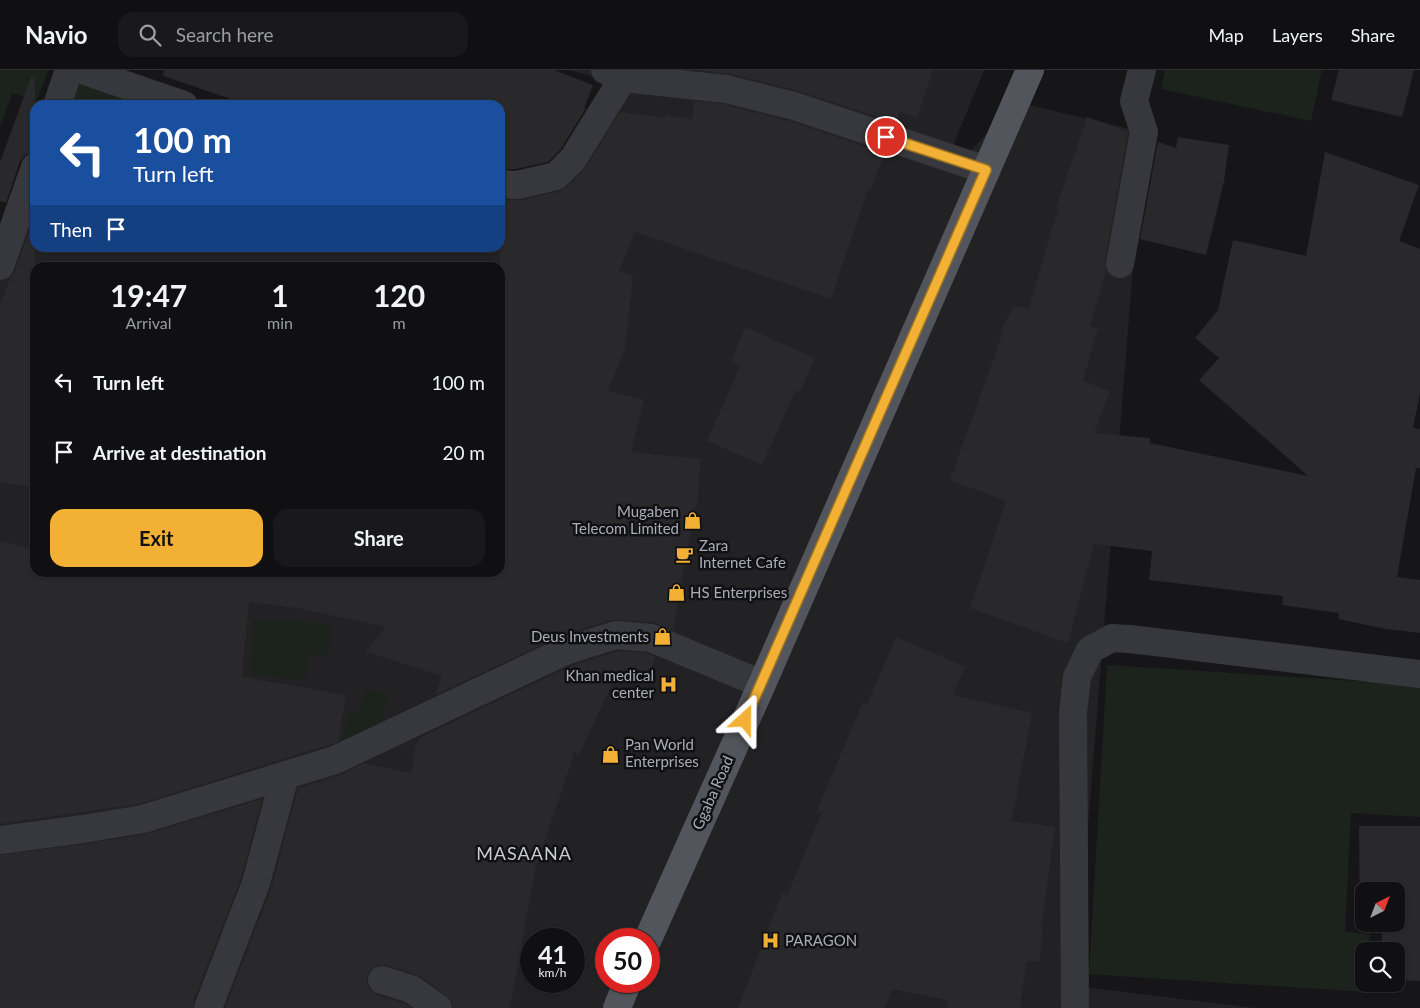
<!DOCTYPE html>
<style>
:root{--surface:#101012;--page:#19191b;--text:#f1f3f6;--muted:#9c9d9f;--line:#303032;--accent:#f2b134}
body{margin:0;font-family:Lato,sans-serif;background:var(--page);color:var(--text);height:100vh;display:flex;flex-direction:column;font-size:19px;white-space:nowrap}
*{box-sizing:border-box;margin:0}
p{font-size:16px;color:var(--muted)}
.icon{flex:none;width:28px;height:28px;fill:none;stroke:currentColor;stroke-width:2;stroke-linecap:round;stroke-linejoin:round}
.map{position:relative;flex:1;overflow:hidden}
.drawer{position:absolute;left:30px;top:192px;width:475px;height:315px;display:flex;flex-direction:column;background:var(--surface);border-radius:15px;box-shadow:0 1px 4px #0004,0 0 0 1px var(--line)}
.drawer>*{flex:none}
.top-card{position:absolute;left:30px;top:30px;width:475px;height:152px;border-radius:15px;box-shadow:0 1px 4px #0004,0 0 0 1px var(--line);background:#1a4fa0;color:#fff;overflow:hidden}
.needle{width:32px;rotate:42deg}
.controls{position:absolute;left:1355px;top:812px;display:grid;gap:10px}
.controls a{display:grid;place-items:center;width:50px;height:50px;border-radius:10px;background:var(--surface);box-shadow:0 1px 4px #0004,0 0 0 1px var(--line);font-size:25px}
.speed{position:absolute;left:520px;top:858px;display:flex;gap:10px;font-size:25px;font-weight:700;text-align:center}
.speed>*{display:grid;place-content:center;width:65px;height:65px;border-radius:50%;background:var(--surface);box-shadow:0 1px 4px #0004,0 0 0 1px var(--line);line-height:1}
.speed small{font-size:12px;font-weight:400}
.speed .limit{border:8px solid #d22;background:#fff;color:#111}
.pin{position:absolute;display:grid;place-items:center;width:42px;height:42px;color:#fff;margin:-21px;border:2px solid #fff;border-radius:50%;box-shadow:0 1px 5px #0007}
.me{position:absolute;width:55px;margin:-28px;rotate:24deg;stroke-linejoin:round;filter:drop-shadow(0 0 4px #0008)}
.turn{display:flex;align-items:center;gap:18px;height:105px;padding:0 20px;font-size:22px}
.turn .icon{width:65px;height:65px;stroke-width:2.5}
.turn b{display:block;font-size:35px;line-height:42px}
.then{display:flex;align-items:center;height:48px;padding:0 20px;background:#0003;gap:10px;font-size:19px}
.eta{display:flex;justify-content:space-evenly;align-items:center;height:85px;text-align:center}
.eta b{font-size:30px;font-weight:700;line-height:35px}
.button{display:flex;gap:10px;margin-top:auto;padding:10px 20px}
.button a{flex:1;height:58px;border-radius:15px;background:var(--accent);color:#111;font-size:20px;font-weight:700;line-height:58px;text-align:center}
.button a+a{background:var(--page);color:var(--text)}
ul{padding:0;list-style:none}
li{display:flex;align-items:center;gap:15px;height:70px;padding:0 20px}
li div{flex:1}
li b{display:block;font-size:19px}
li em{font-style:normal}
header{display:flex;align-items:center;gap:30px;box-sizing:border-box;height:70px;padding:0 25px;background:var(--surface);border-bottom:1px solid var(--line)}
header strong{font-size:24px}
nav{display:flex;gap:28px;margin-inline-start:auto;font-size:18px}
.search{width:350px;height:45px;background:var(--page);display:flex;align-items:center;gap:12px;box-sizing:border-box;padding:0 18px;border-radius:15px;color:var(--muted);font-size:19px}
.map>svg:first-child{display:block}
.built{fill:#222225;fill-rule:evenodd}
.green{fill:#1c231d}
.building{fill:#29292c}
.lines{fill:none;stroke-linecap:round;stroke-linejoin:round}
.minor{stroke:#37383d;stroke-width:28}
.major{stroke:#53555c;stroke-width:28}
.route-casing{stroke:#9d7322;stroke-width:12}
.route{stroke:#f2b134;stroke-width:9}
.labels{text-anchor:middle;stroke-width:5;stroke-linejoin:round;paint-order:stroke}
.poi-label{font-size:15px;fill:#a8adb8;stroke:#111113;text-anchor:start}
.street-label{font-size:15px;fill:#a8adb8;stroke:#111113}
.quarter-label{font-size:18px;letter-spacing:1px;fill:#c9ccd4;stroke:#111113}
</style>
<header>
<strong>Navio</strong>
<div class="search"><svg class="icon" aria-label="search" viewBox="0 0 24 24"><circle cx="10" cy="10" r="6"/><path d="M15 15l6 6"/></svg>Search here</div>
<nav><a>Map</a><a>Layers</a><a>Share</a></nav>
</header>
<div class="map">
<svg width="1420" height="938" viewBox="0 0 1420 938">
<rect width="100%" height="100%" fill="#161618"/>
<!-- built -->
<path class="built" d="M569,0H839L904,15L885,72L889,74L912,0H984L948,88L960,92L1016,32L1144,62L1075,916L1256,938H0V193L35,108V178H500V114L573,87L619,14ZM35,198H500V502H35ZM531,869H574V911H531ZM606,869H649V911H606Z"/>
<!-- green -->
<path class="green" d="M0,0H48L37,31L12,23L0,58Z
M1165,0H1322L1311,51L1161,19Z
M70,2L162,35H59Z
M253,549L331,553L329,585L308,584L306,609L250,606Z
M1107,595L1420,615V747L1351,743L1345,862L1370,864L1369,881H1364V914H1367L1366,922L1089,904Z
M365,618L388,623L375,682L342,674L349,641L360,643Z"/>
<!-- building -->
<path class="building" d="M164,0H554L593,15L584,38H586L561,79L548,92L516,99H500V35H229L231,29L163,6Z
M696,0H933L917,48L900,42L896,53L798,21L730,4Z
M1339,0H1414L1402,47L1331,30Z
M31,7H35V82L25,85L20,91L6,133L0,131V92Z
M694,31L723,34L790,51L885,83L870,121L868,120L831,229L635,162L619,201L633,207L625,278L608,321L644,330L631,382L701,389L697,437H695L673,560L653,552L611,550L558,567L435,625L442,606L365,581L386,557L297,538L249,532L242,607L346,625L338,672L139,734L0,754V471L35,479V502H500V130H521L560,121L567,117L586,97L620,42L666,48V45L692,49Z
M1087,47L1127,61L1128,63L1105,191L1106,200L1090,256L1098,258L1083,311L1110,321L1094,363L1150,368V373L1308,406L1199,310L1219,288L1195,268L1218,240L1233,170L1306,186L1325,82L1419,115L1399,171L1420,179V322L1413,358L1420,359V398H1416L1397,507L1420,510V563L1386,559L1338,549L1339,543L1282,535L1283,526L1149,510L1152,481L1094,474L1068,573L970,538L1006,431L950,410L1003,262L1001,261L1014,235L1028,239L1058,139L1056,138Z
M1178,67L1229,75L1224,111L1206,185L1140,169L1158,72L1176,78Z
M33,150L35,151V417L0,412V236L10,208L15,201Z
M745,257L815,288L800,322L796,320L762,395L707,371L740,296L731,292Z
M896,567L965,597L953,625L1032,643L1012,751L1055,757L1041,860H1043L1039,892L1027,891L1020,938H947L948,930L892,919L885,938H738L782,823L787,825L821,744L816,742L863,632L867,634Z
M618,581L647,583L655,587L647,613L617,603L579,685L575,682L536,796L510,938H453L452,931L447,926L420,906L387,895H379L372,898L367,905V913L370,920L377,925L404,933L411,938H225L271,819L298,718L340,705L364,693L411,703L415,679L419,668L571,596Z
M262,729L241,808L193,932V938H0V785L85,774L146,764Z
M1359,756H1420V911L1396,910V881H1382V854H1396V821H1364V853H1360Z"/>
<g class="lines">
<!-- minor -->
<path class="minor" d="M82,0L184,35
M605,0L623,8L726,19L794,36L986,100
M57,35L69,0
M500,114L517,115L556,106L573,89L623,8
M1120,194L1144,62L1134,31L1142,0
M0,196L35,97
M0,770L83,759L143,749L335,690L565,581L616,565L651,568L762,614
M382,910L411,919L438,938
M208,938L256,813L285,705
M1075,938L1073,643L1077,607L1090,580L1112,568L1130,569L1420,604"/>
<!-- major -->
<path class="major" d="M648,869L762,614L1030,0
M617,938L628,911"/>
</g>
<g class="lines">
<defs>
<path id="route" d="M745,650L986,100L886,67"/>
</defs>
<!-- route casing -->
<use href="#route" class="route-casing"/>
<!-- route -->
<use href="#route" class="route"/>
</g>
<!-- icons -->
<defs>
<symbol id="shop-bare" viewBox="-9 -9 18 18"><path d="M-5-2.5h2.3a2.7 3.5 0 0 1 5.4 0H5L5.5 6h-11ZM-1.5-2.5h3a1.5 2.3 0 0 0-3 0Z" fill="#f2b134" stroke="#111113" stroke-width="2.5" paint-order="stroke"/></symbol>
<symbol id="cafe-bare" viewBox="-9 -9 18 18"><path d="M-5.5-4.5H6V0H3Q3 3.5 0 3.5H-2.5Q-5.5 3.5-5.5 0ZM3-3.2v2h1.7v-2ZM-6 4.5H4V6H-6Z" fill="#f2b134" stroke="#111113" stroke-width="2.5" paint-order="stroke"/></symbol>
<symbol id="hospital-bare" viewBox="-9 -9 18 18"><path d="M-5-5h3v3.5h4V-5h3V5h-3V1.5h-4V5h-3Z" fill="#f2b134" stroke="#111113" stroke-width="2.5" paint-order="stroke"/></symbol>
</defs>
<g fill-rule="evenodd">
<use href="#shop-bare" x="680" y="438" width="25" height="25"/>
<use href="#cafe-bare" x="672" y="472" width="25" height="25"/>
<use href="#shop-bare" x="664" y="510" width="25" height="25"/>
<use href="#shop-bare" x="650" y="554" width="25" height="25"/>
<use href="#hospital-bare" x="656" y="602" width="25" height="25"/>
<use href="#shop-bare" x="598" y="672" width="25" height="25"/>
<use href="#hospital-bare" x="758" y="858" width="25" height="25"/>
</g>
<g class="labels">
<!-- poi labels -->
<g class="poi-label">
<text x="679" y="447" text-anchor="end">Mugaben<tspan x="679" dy="17">Telecom Limited</tspan></text>
<text x="699" y="481">Zara<tspan x="699" dy="17">Internet Cafe</tspan></text>
<text x="690" y="528">HS Enterprises</text>
<text x="649" y="572" text-anchor="end">Deus Investments</text>
<text x="654" y="611" text-anchor="end">Khan medical<tspan x="654" dy="17">center</tspan></text>
<text x="625" y="680">Pan World<tspan x="625" dy="17">Enterprises</tspan></text>
<text x="785" y="876">PARAGON</text>
</g>
<!-- street labels -->
<g class="street-label">
<text transform="translate(713 723) rotate(-66)" y="5">Ggaba Road</text>
</g>
<!-- quarter labels -->
<g class="quarter-label">
<text x="524" y="790">MASAANA</text>
</g>
</g>
</svg>
<div class="controls">
<a><svg class="needle" viewBox="-14 -14 28 28"><path d="M0-13l5 13h-10z" fill="#e53935"/><path d="M0 13l5-13h-10z" fill="#9c9d9f"/></svg></a>
<a><svg class="icon" aria-label="search" viewBox="0 0 24 24"><circle cx="10" cy="10" r="6"/><path d="M15 15l6 6"/></svg></a>
</div>
<div class="speed"><div>41<small>km/h</small></div><div class="limit">50</div></div>
<div class="pin" style="left:886px;top:67px;background:#d93025"><svg class="icon" aria-label="arrive" viewBox="0 0 24 24"><path d="M6 21V4h12l-3 4 3 4H6"/></svg></div>
<svg class="me" style="left:745px;top:650px" viewBox="-20 -20 40 40"><path d="M0-17L14 15 0 8-14 15z" fill="#f2b134" stroke="#fff" stroke-width="4"/></svg>
<div class="top-card">
<div class="turn"><svg class="icon" aria-label="left" viewBox="0 0 24 24"><path d="M17 20v-9H6M10 6l-5 5 5 5"/></svg><div><b>100 m</b>Turn left</div></div>
<div class="then">Then<svg class="icon" aria-label="arrive" viewBox="0 0 24 24"><path d="M6 21V4h12l-3 4 3 4H6"/></svg></div>
</div>
<section class="drawer">
<div class="eta">
<div><b>19:47</b><p>Arrival</p></div>
<div><b>1</b><p>min</p></div>
<div><b>120</b><p>m</p></div>
</div>
<ul>
<li><svg class="icon" aria-label="left" viewBox="0 0 24 24"><path d="M17 20v-9H6M10 6l-5 5 5 5"/></svg><div><b>Turn left</b></div><em>100 m</em></li>
<li><svg class="icon" aria-label="arrive" viewBox="0 0 24 24"><path d="M6 21V4h12l-3 4 3 4H6"/></svg><div><b>Arrive at destination</b></div><em>20 m</em></li>
</ul>
<div class="button"><a>Exit</a><a>Share</a></div>
</section>
</div>
